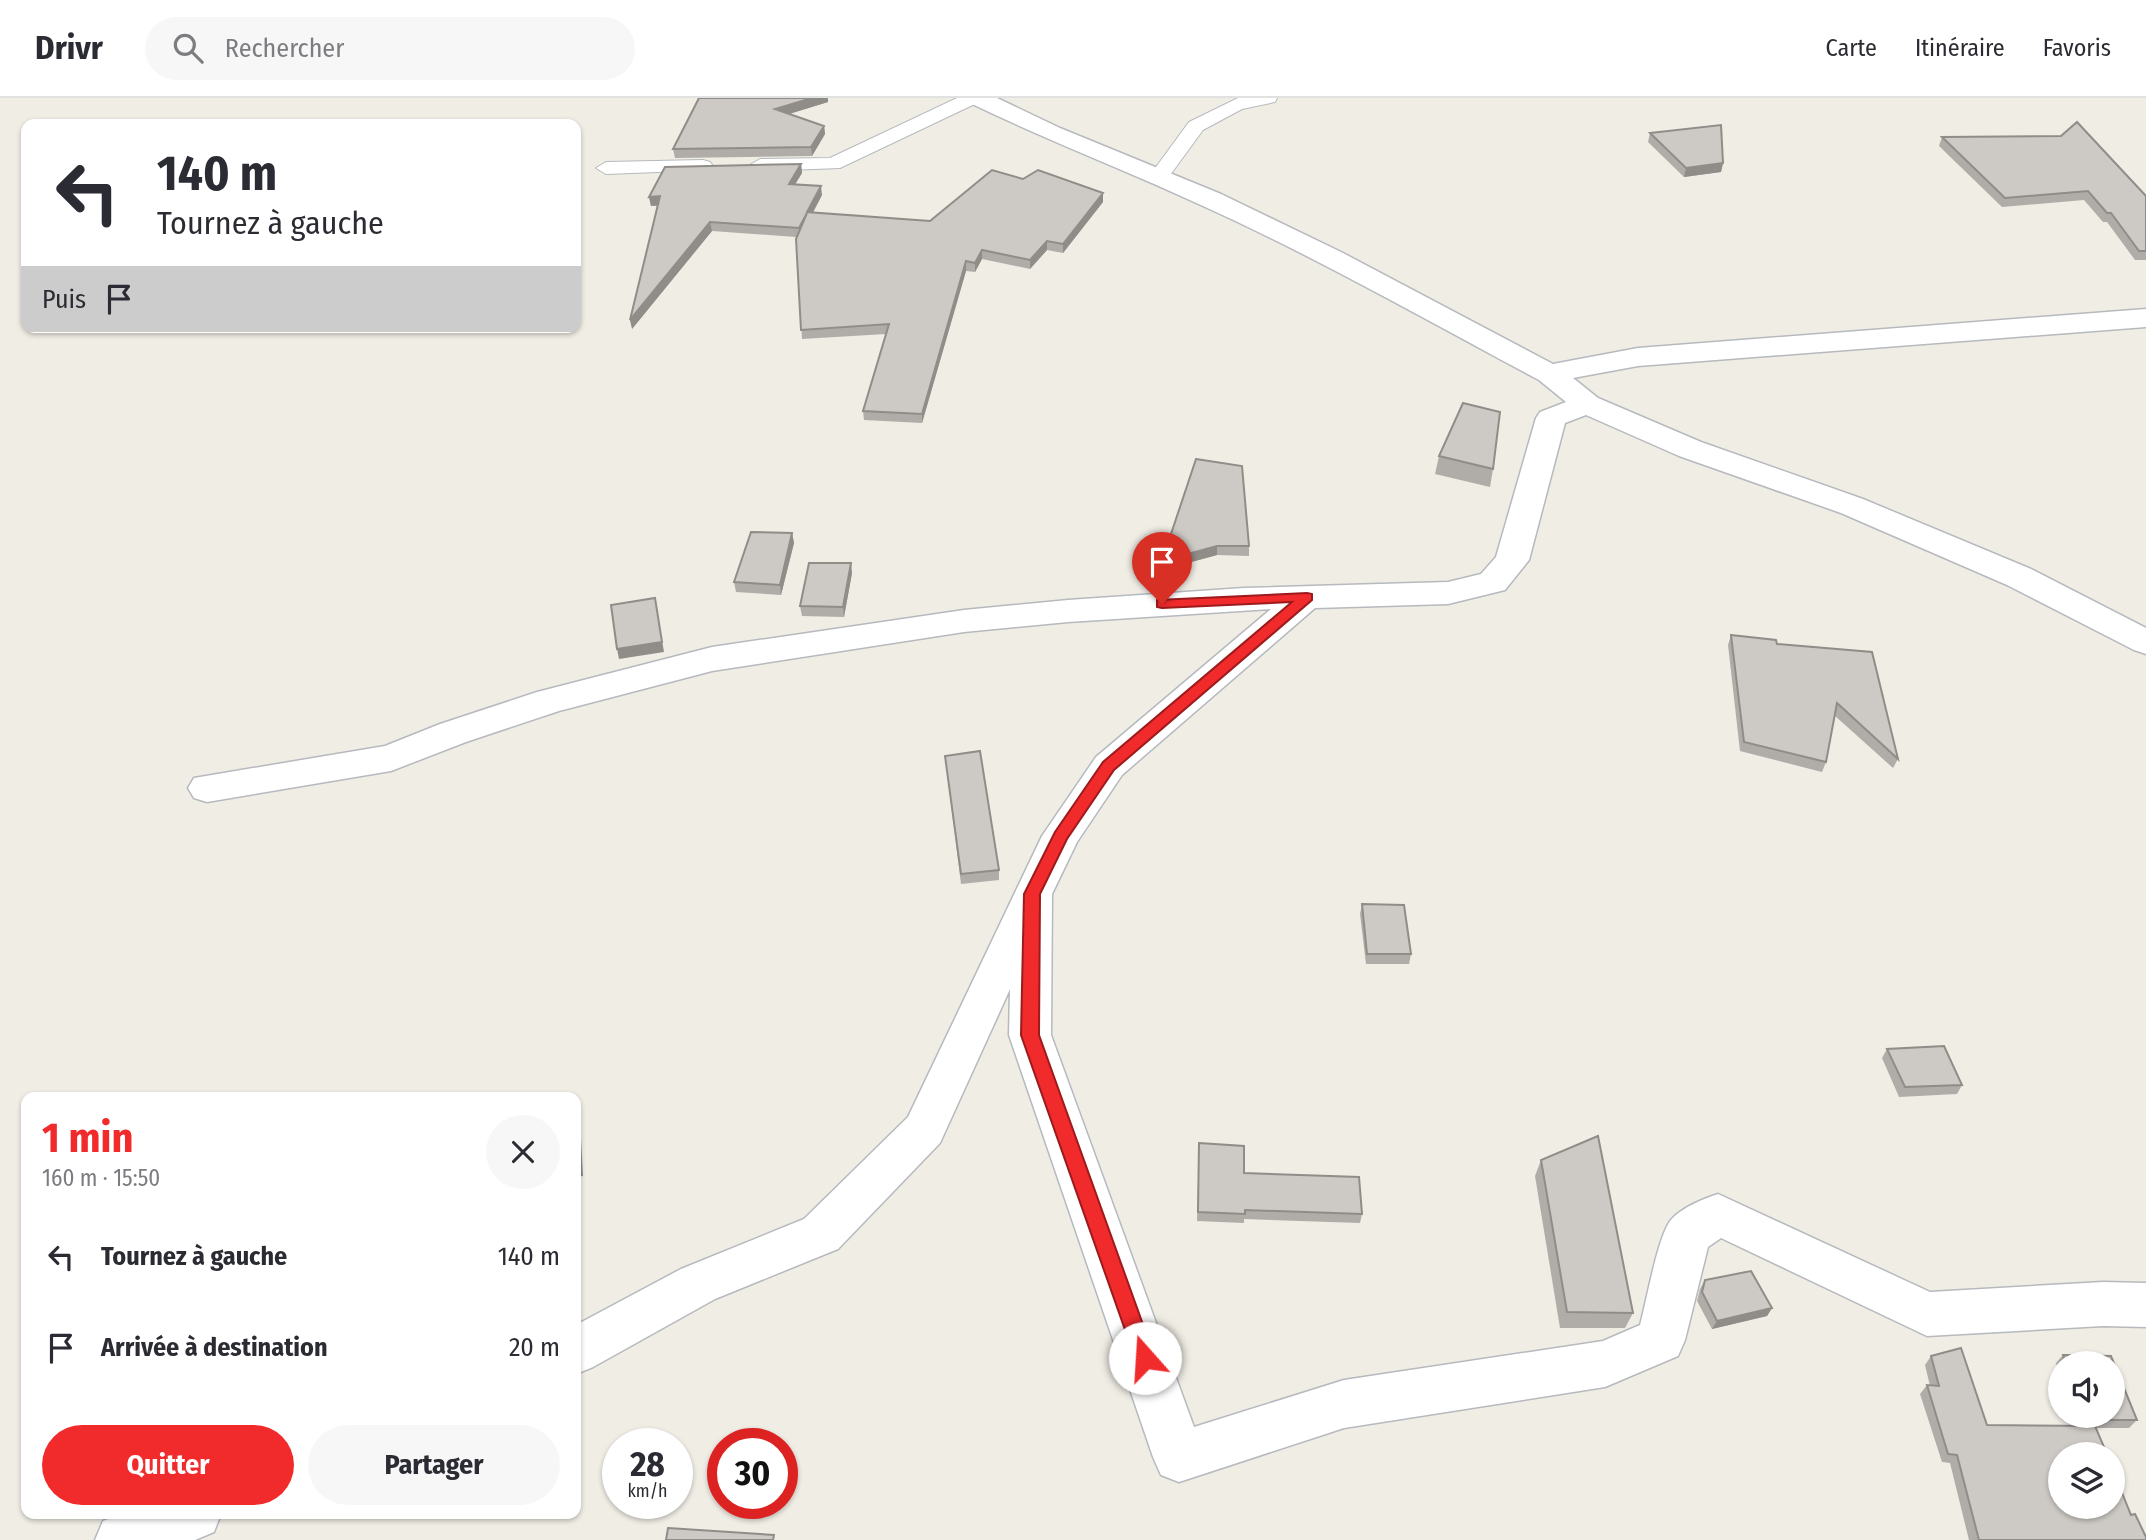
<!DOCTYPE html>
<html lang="fr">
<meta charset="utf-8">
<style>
:root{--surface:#fff;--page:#f7f7f7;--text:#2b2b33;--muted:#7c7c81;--line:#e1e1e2;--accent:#f12a2c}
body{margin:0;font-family:"Fira Sans Condensed",sans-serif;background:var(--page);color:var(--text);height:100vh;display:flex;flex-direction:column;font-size:26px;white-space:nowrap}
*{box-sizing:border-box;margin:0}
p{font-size:23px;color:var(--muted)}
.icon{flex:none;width:38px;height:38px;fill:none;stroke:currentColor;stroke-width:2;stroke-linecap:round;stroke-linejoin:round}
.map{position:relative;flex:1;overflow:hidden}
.drawer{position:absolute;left:21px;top:994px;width:560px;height:427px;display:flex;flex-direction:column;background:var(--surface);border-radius:14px;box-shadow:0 2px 5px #0004}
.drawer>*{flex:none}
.top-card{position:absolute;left:21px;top:21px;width:560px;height:214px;border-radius:14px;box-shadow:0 2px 5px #0004;background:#fff;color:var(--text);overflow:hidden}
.fabs{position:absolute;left:2048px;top:1253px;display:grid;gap:14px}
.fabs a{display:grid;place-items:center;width:77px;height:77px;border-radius:50%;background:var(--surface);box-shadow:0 2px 5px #0004;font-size:35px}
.speed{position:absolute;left:602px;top:1330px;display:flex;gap:14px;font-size:35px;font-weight:700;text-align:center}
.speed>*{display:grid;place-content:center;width:91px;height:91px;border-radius:50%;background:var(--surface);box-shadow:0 2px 5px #0004;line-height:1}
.speed small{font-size:18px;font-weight:400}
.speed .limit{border:10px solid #d22;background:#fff;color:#111}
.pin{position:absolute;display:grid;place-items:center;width:60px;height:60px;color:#fff;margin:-72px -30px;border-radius:50% 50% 50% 0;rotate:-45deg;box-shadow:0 0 7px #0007}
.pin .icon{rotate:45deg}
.me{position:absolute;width:77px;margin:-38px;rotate:341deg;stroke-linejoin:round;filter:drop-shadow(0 0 5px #0008)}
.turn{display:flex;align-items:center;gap:24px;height:147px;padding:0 21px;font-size:32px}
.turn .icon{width:91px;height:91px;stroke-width:2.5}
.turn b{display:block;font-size:49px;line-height:60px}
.then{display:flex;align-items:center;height:66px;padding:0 21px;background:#0003;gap:14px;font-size:26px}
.round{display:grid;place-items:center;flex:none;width:74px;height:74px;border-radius:37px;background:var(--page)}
.overview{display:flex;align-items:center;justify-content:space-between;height:119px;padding:0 21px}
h1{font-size:42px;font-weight:700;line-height:52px;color:var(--accent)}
.button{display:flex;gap:14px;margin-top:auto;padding:14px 21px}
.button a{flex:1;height:80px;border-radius:42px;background:var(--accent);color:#fff;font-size:28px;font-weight:700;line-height:80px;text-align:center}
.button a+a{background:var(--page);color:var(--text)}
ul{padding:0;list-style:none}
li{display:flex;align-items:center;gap:21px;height:91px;padding:0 21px}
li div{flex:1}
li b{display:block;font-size:26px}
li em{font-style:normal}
header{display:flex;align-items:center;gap:42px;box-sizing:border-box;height:98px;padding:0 35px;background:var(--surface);border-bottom:2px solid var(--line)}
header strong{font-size:33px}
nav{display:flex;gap:38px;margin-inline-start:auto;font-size:24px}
.search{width:490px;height:63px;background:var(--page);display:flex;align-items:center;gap:18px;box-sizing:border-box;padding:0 24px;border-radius:38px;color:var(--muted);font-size:26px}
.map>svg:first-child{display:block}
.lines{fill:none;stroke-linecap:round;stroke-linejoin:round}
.lane-casing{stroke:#b6b9bd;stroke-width:2}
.street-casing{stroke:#b6b9bd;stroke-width:3}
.lane{fill:#fff;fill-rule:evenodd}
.street{fill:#fff;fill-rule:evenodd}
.wall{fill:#b0ada9}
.shaded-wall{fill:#908d89}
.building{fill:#cdc9c4;stroke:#908d89;stroke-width:2}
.route{fill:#f12a2c;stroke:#9d1b1d;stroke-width:2}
</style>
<header>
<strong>Drivr</strong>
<div class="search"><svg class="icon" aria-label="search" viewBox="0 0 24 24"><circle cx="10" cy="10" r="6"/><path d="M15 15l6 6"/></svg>Rechercher</div>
<nav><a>Carte</a><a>Itinéraire</a><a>Favoris</a></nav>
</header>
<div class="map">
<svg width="2146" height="1442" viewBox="0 0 2146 1442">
<rect width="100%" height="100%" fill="#f0ede5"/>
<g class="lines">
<defs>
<path id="lane" d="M957,0H981L979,4L840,70L760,73L750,67L760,61L830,60Z
M1238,0H1277L1275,4L1242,11L1203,32L1165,84H1151L1148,80L1189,24Z
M703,62L710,64L713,68L710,72L606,76L596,70L606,64Z"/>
<path id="street" d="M966,0H997L1060,30L1221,96L1341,154L1553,266L1638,250L2146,211V229L1638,268L1573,280L1598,300L1701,344L1863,401L2031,471L2146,530V556L2134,552L2007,487L1841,415L1679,358L1586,317L1565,325L1529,462L1505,492L1448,506L1315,510L1122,677L1077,744L1052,796L1051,937L1194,1329L1344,1282L1603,1243L1640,1227C1646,1206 1658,1137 1671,1122C1681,1110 1703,1101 1718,1096L1930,1194L2103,1184L2146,1185V1229L2103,1228L1927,1238L1721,1140L1708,1149L1685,1242L1678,1258L1605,1289L1344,1330L1179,1384L1161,1377L1153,1359L1009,937L1010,891L940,1045L838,1151L715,1201L593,1269L576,1276V1227L681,1171L804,1121L908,1019L1042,738L1096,659L1271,511L1068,524L964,534L712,573L559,613L466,644L391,673L207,704L194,700L188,690L194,680L385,648L440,626L537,594L712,549L964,512L1068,502L1244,490L1448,484L1481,476L1496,459L1536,320L1540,314L1566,304L1539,282C1428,223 1318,160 1203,108C1126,72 1046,42 970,5Z
M121,1416H221L214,1434L195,1442H95L103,1423Z"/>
</defs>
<!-- lane casing -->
<use href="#lane" class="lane-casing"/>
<!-- street casing -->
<use href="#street" class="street-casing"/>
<!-- lane -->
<use href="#lane" class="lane"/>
<!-- street -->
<use href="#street" class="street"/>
</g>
<!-- wall -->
<path class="wall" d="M699,0L828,4L789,16L824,28L825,36L812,58L675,60L673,51Z
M1650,35L1723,65L1721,74L1684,79L1648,44Z
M1942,39L2146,98V162H2135L2107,124H2103L2084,102L2002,109L1939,48Z
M801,66L802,75L795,86L822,97L813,115L930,123L1023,81L1103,95V104L1063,155L1047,152L1030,171L982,161L975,174L966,173L922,325L864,322L863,313L886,236L802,241L796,139L712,133L632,231L657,108H651L649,99Z
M1439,358L1493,371L1490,389L1435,376Z
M1196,361L1249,448V458L1217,457L1162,472V463Z
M792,435L794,445L781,497L736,494L734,484Z
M852,475L844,519L802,518L800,508Z
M1731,537L1777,546L1898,661L1893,670L1834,617L1826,664L1822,674L1740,653L1728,547Z
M945,658L999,772V782L961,786Z
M1362,806L1411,856L1409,866H1366L1360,816Z
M1887,951L1962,987L1957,996L1899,999L1882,960Z
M1199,1045L1244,1075L1362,1116L1360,1125L1244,1121V1125L1197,1123Z
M1541,1062L1633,1215L1625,1230H1560L1535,1078Z
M1705,1182L1772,1210L1767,1218L1712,1231L1697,1203L1700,1191Z
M1961,1250L1987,1327H2080L2076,1318H2112V1265H2060V1276L2056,1265L2063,1257L2111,1258L2137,1322L2129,1330H2096L2107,1356H2060V1409H2112V1370L2131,1417L2135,1416L2146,1439V1442H1969L1950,1365L1942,1364L1920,1296L1927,1287L1930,1288L1925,1267L1931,1258Z"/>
<!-- shaded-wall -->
<path class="shaded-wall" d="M812,0H828V4L776,20L775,11Z
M824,28L825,36L812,58L811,49Z
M1723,65L1721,74L1684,79L1686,70Z
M801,66L802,75L790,95L789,86Z
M821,88L822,97L808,123L807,114Z
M1103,95V104L1063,155V146Z
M660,98L661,107L651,108L649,99Z
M710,124L712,133L632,231L630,222Z
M1047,143V152L1030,171V162Z
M982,152V161L975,174V165Z
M966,163V173L922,325V316Z
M792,435L794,445L781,497L780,487Z
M1217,448V457L1162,472V463Z
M851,465L852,475L844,519L843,509Z
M655,500L664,554L619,561L617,551Z
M576,1013L580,1022L583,1078L576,1079Z
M1772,1210L1767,1218L1712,1231L1717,1223Z"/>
<!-- building -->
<path class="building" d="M699,0H812L775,11L824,28L811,49L673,51Z
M2077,24L2146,98V153H2139L2111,115H2107L2088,93L2005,100L1942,39L2061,38Z
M1721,27L1723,65L1686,70L1650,35Z
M801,66L789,86L821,88L807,114L930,123L992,72L1023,81L1038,72L1103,95L1063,146L1047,143L1030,162L982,152L975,165L966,163L922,316L863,313L889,226L801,232L796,141L807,115L799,130L710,124L630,222L660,98L649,99L665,69Z
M1463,305L1500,314L1493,371L1439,358Z
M1196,361L1242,368L1249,448H1217L1162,463Z
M751,434L792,435L780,487L734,484Z
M809,465H851L843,509L800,508Z
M655,500L662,544L617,551L611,507Z
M1731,537L1776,542L1777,546L1872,554L1898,661L1837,605L1826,664L1744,644Z
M980,653L999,772L961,776L945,658Z
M1362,806L1404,807L1411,856H1367Z
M1944,948L1962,987L1905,989L1887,951Z
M576,1013L580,1069L576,1070Z
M1598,1038L1633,1215L1567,1214L1541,1062Z
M1199,1045L1244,1048V1075L1359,1079L1362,1116L1245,1112V1116L1198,1114Z
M1751,1173L1772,1210L1717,1223L1702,1194L1705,1182Z
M1961,1250L1987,1327L2095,1328L2107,1356H2060V1409H2112V1370L2131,1417L2135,1416L2146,1439V1442H1979L1957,1357L1948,1356L1927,1287L1939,1288L1931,1258Z
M2063,1257L2111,1258L2137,1322H2088L2087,1318H2112V1265H2066Z
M668,1430L774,1437L773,1442H666Z"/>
<!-- route -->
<path class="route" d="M1307,495L1312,496V502L1114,672L1067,741L1040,796L1039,937L1155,1260L1152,1266L1145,1269L1138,1266L1135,1260L1021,937L1024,796L1055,734L1103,664L1292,504L1162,510L1157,509V502Z"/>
</svg>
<div class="fabs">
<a><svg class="icon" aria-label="sound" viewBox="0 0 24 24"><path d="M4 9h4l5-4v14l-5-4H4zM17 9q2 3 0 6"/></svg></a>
<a><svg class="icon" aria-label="layers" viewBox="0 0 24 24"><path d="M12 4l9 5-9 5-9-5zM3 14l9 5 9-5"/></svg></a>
</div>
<div class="speed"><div>28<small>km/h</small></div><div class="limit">30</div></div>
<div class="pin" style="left:1162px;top:506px;background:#d93025"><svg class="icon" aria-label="arrive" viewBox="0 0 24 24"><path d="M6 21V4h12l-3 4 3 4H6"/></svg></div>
<svg class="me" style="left:1145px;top:1260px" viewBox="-20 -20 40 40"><circle r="19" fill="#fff"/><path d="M0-13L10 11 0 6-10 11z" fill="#f12a2c"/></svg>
<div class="top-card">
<div class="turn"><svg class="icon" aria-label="left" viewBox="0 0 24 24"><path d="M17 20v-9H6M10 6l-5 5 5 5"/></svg><div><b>140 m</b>Tournez à gauche</div></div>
<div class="then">Puis<svg class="icon" aria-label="arrive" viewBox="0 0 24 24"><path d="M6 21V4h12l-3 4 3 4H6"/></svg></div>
</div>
<section class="drawer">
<div class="overview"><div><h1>1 min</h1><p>160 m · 15:50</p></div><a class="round"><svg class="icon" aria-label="close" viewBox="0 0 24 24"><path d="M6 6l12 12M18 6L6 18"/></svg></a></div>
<ul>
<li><svg class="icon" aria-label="left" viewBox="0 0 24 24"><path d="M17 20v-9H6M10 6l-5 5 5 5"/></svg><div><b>Tournez à gauche</b></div><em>140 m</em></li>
<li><svg class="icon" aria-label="arrive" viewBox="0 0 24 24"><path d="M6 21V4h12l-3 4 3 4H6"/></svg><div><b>Arrivée à destination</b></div><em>20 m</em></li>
</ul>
<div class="button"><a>Quitter</a><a>Partager</a></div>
</section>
</div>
